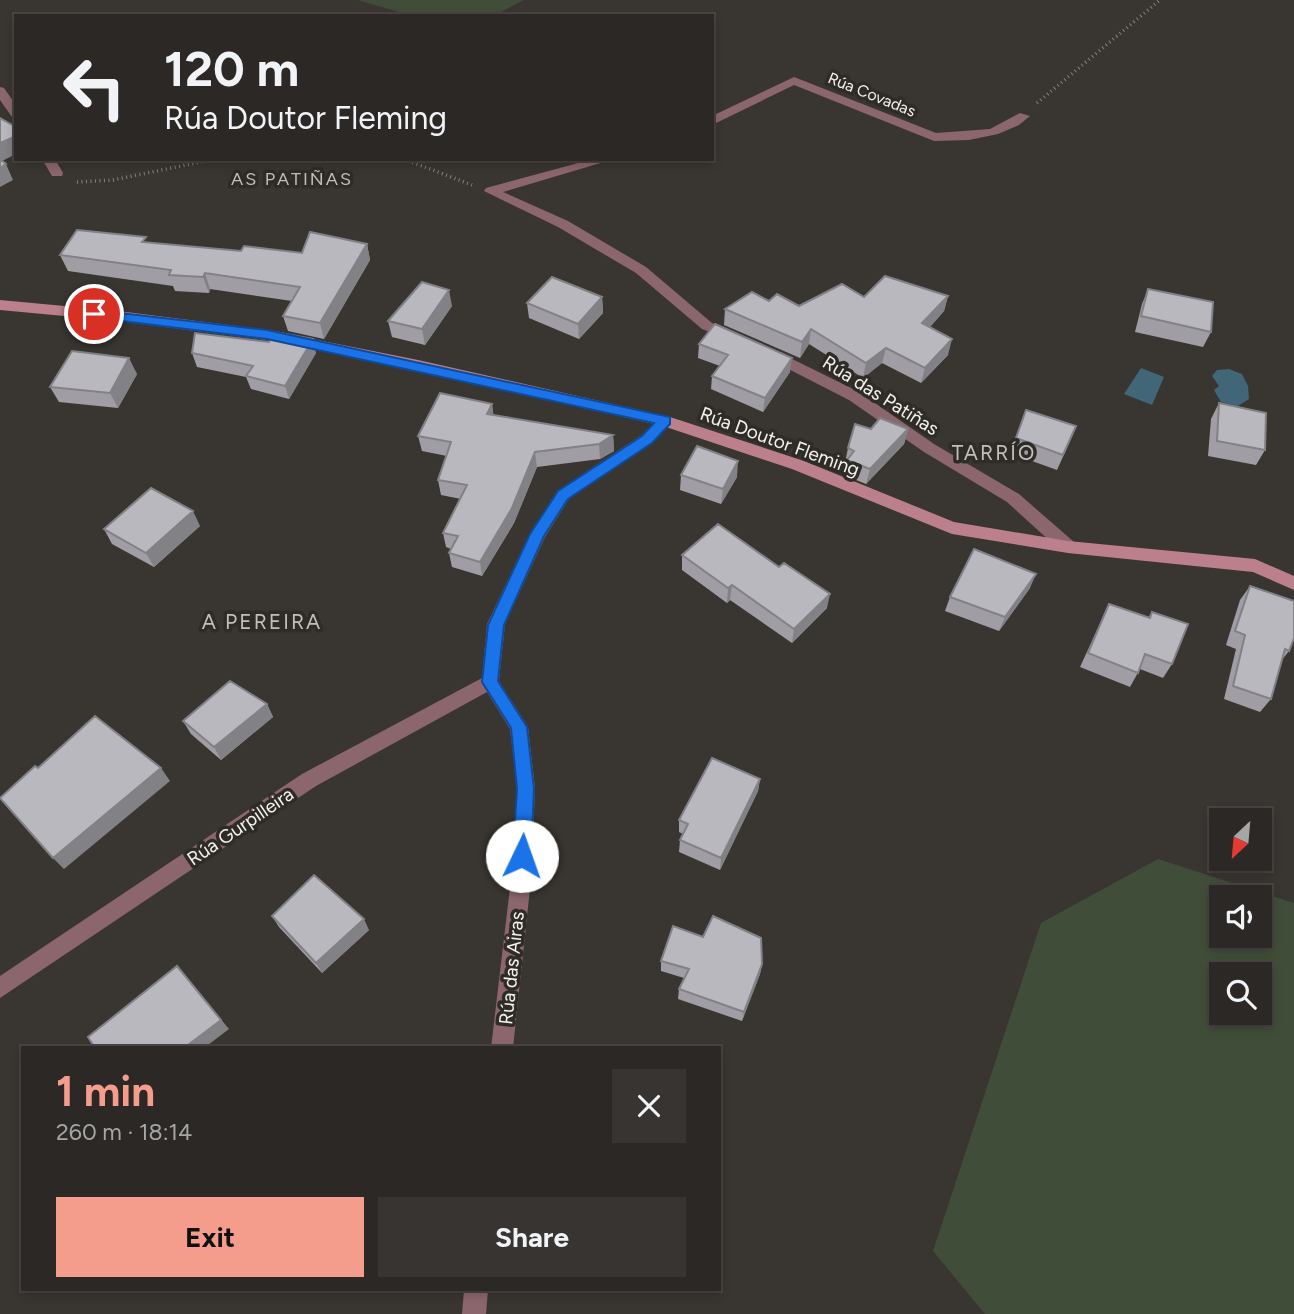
<!DOCTYPE html>
<meta charset="utf-8">
<style>
:root{--surface:#2b2825;--page:#373432;--text:#f1f3f6;--muted:#a6a6a7;--line:#474442;--accent:#f49d8c}
body{margin:0;font-family:Figtree,sans-serif;background:var(--page);color:var(--text);height:100vh;display:flex;flex-direction:column;font-size:26px;white-space:nowrap}
*{box-sizing:border-box;margin:0}
p{font-size:23px;color:var(--muted)}
.icon{flex:none;width:38px;height:38px;fill:none;stroke:currentColor;stroke-width:2;stroke-linecap:round;stroke-linejoin:round}
.map{position:relative;flex:1;overflow:hidden}
.side{position:absolute;left:21px;top:1046px;width:700px;height:245px;display:flex;flex-direction:column;background:var(--surface);border-radius:0px;box-shadow:0 4px 10px #0003,0 0 0 2px var(--line)}
.side>*{flex:none}
.top-card{position:absolute;left:14px;top:14px;width:700px;height:147px;border-radius:0px;box-shadow:0 4px 10px #0003,0 0 0 2px var(--line);background:#2b2825;color:var(--text);overflow:hidden}
.needle{width:46px;rotate:206deg}
.tools{position:absolute;left:1209px;top:808px;display:grid;gap:14px}
.tools a{display:grid;place-items:center;width:63px;height:63px;border-radius:0px;background:var(--surface);box-shadow:0 4px 10px #0003,0 0 0 2px var(--line);font-size:35px}
.pin{position:absolute;display:grid;place-items:center;width:60px;height:60px;color:#fff;margin:-30px;border:4px solid #fff;border-radius:50%;box-shadow:0 2px 7px #0007}
.me{position:absolute;width:77px;margin:-38px;rotate:3deg;stroke-linejoin:round;filter:drop-shadow(0 0 5px #0008)}
.turn{display:flex;align-items:center;gap:24px;height:147px;padding:0 35px;font-size:32px}
.turn .icon{width:91px;height:91px;stroke-width:2.5}
.turn b{display:block;font-size:49px;line-height:60px}
.round{display:grid;place-items:center;flex:none;width:74px;height:74px;border-radius:0px;background:var(--page)}
.headline{display:flex;align-items:center;justify-content:space-between;height:119px;padding:0 35px}
h1{font-size:42px;font-weight:700;line-height:52px;color:var(--accent)}
.cta{display:flex;gap:14px;margin-top:auto;padding:14px 35px}
.cta a{flex:1;height:80px;border-radius:0px;background:var(--accent);color:#111;font-size:28px;font-weight:700;line-height:80px;text-align:center}
.cta a+a{background:var(--page);color:var(--text)}
.map>svg:first-child{display:block}
.green{fill:#404e39;fill-rule:evenodd}
.water{fill:#416677}
.lines{fill:none;stroke-linecap:round;stroke-linejoin:round}
.path{stroke:#84817d;stroke-width:3.5;stroke-dasharray:1 3.5;stroke-linecap:butt}
.street{fill:#8c666d;fill-rule:evenodd}
.secondary{fill:#bc808c;fill-rule:evenodd}
.wall{fill:#a09ea4}
.shaded-wall{fill:#828186}
.building{fill:#bab8bf;stroke:#828186;stroke-width:2}
.route{fill:#1a73e8;stroke:#114b97;stroke-width:2}
.labels{text-anchor:middle;stroke-width:7;stroke-linejoin:round;paint-order:stroke}
.far-street-label{font-size:16px;fill:#f4f2ef;stroke:#2f2c27}
.far-neighbourhood-label{font-size:18px;letter-spacing:2px;fill:#c2beb8;stroke:#2f2c27}
.street-label{font-size:19px;fill:#f4f2ef;stroke:#2f2c27}
.neighbourhood-label{font-size:21px;letter-spacing:2px;fill:#c2beb8;stroke:#2f2c27}
</style>
<div class="map">
<svg width="1294" height="1314" viewBox="0 0 1294 1314">
<rect width="100%" height="100%" fill="#393631"/>
<!-- green -->
<path class="green" d="M358,0H524L493,16H412Z
M1158,859L1294,903V1314H985L933,1251L1041,923ZM1222,898H1260V936H1222ZM1222,975H1260V1013H1222Z"/>
<!-- water -->
<path class="water" d="M1141,368L1164,377L1152,405L1124,394Z
M1229,369L1242,374L1248,386L1249,399L1238,406L1221,402L1214,390L1219,386L1212,376L1217,370Z"/>
<g class="lines">
<!-- path -->
<path class="path" d="M1037,103L1160,0
M404,159L472,185
M77,182L113,180L215,159"/>
<!-- street -->
<path class="street" d="M794,77L936,133L990,129L1020,113L1030,116L1019,125L998,134L969,140L934,141L794,85L712,125V116Z
M0,87L4,88L16,105V118L12,117L0,100Z
M42,159H55L63,173L62,176H52Z
M593,159H614L503,192L568,221L646,267L712,323L737,333L739,336L737,339H727L702,329L636,273L558,227L484,191L486,188Z
M770,348L859,392L934,444L1019,494L1074,542L1076,547L1074,552H1062L1007,502L924,452L849,400L765,357L763,353Z
M665,416L673,421L652,443L569,499L545,537L505,624L499,681L528,727L535,788L531,879L513,1048H491L511,879L517,788L510,729L487,692L316,786L0,998V976L302,774L482,678L487,624L530,534L557,491L642,435L660,417Z
M464,1290H488L486,1314H462Z"/>
<!-- secondary -->
<path class="secondary" d="M0,300L118,311L267,330L418,360L670,417L804,461L954,522L1068,541L1255,559L1294,576V590L1253,572L1068,553L952,534L792,469L663,426L418,370L267,340L118,321L0,310Z"/>
</g>
<!-- wall -->
<path class="wall" d="M149,243L241,251L302,253L367,244L370,260L324,339L288,331L283,316L292,301L210,289L209,293L175,291L173,286L68,271L60,255Z
M1148,289L1211,332L1203,347L1135,332L1142,304Z
M948,296L944,311L930,327L948,355L921,383L882,363L863,378L809,344L800,358L724,325L725,309L769,301L799,306Z
M602,297L603,313L579,339L529,318L527,303Z
M452,306L425,345L392,337L388,321Z
M269,342L316,353L289,399L251,389L246,377L197,367L192,353Z
M699,344L790,372L763,412L711,389L712,376L720,366L698,358Z
M137,374L118,408L59,402L50,387Z
M1219,403L1265,450L1256,465L1208,456L1211,419Z
M492,404L493,415L613,435L614,451L600,459L537,467L514,523L482,576L452,567L449,553L451,549L446,547L443,533L461,499L441,495L438,480L447,456L422,451L418,436Z
M1026,410L1070,441L1057,470L1010,453Z
M871,429H908L904,444L866,484L844,475L846,464L845,463L848,448Z
M681,475L737,477L721,504L680,490Z
M200,526L154,567L112,544L104,529Z
M682,555L827,608L792,643L730,600L727,603L682,570Z
M1250,586L1289,651L1281,661L1271,699L1260,712L1224,699L1236,649L1226,645L1240,600Z
M1030,588L999,631L945,611L950,597Z
M1109,604L1148,618L1152,612L1172,664L1163,678L1140,669L1130,687L1080,667Z
M267,704L273,717L221,760L191,734L183,721Z
M760,779L758,791L720,870L679,852L680,840L683,834L679,832V820Z
M272,916L369,930L322,973L279,927Z
M661,961L762,964L760,974L742,1021L678,999L679,989L684,978L661,971Z"/>
<!-- shaded-wall -->
<path class="shaded-wall" d="M16,136V154L0,162V143Z
M6,164L13,180L0,187V168Z
M367,244L370,260L324,339L320,323Z
M205,273L210,289L209,293L203,277Z
M449,290L452,306L425,345L422,329Z
M948,296L944,311L919,339L922,323Z
M602,297L603,313L579,339L578,324Z
M811,329L809,344L800,358L802,342Z
M313,339L316,353L289,399L285,386Z
M952,339L948,355L921,383L925,368Z
M886,348L882,363L863,378L866,363Z
M129,358L137,374L118,408L110,393Z
M792,358L790,372L763,412L765,398Z
M492,404L494,419L487,414Z
M908,429L904,444L866,484L870,469Z
M613,435L614,451L600,459L599,444Z
M535,452L537,467L514,523L482,576L480,562Z
M738,461L737,477L721,504L723,489Z
M193,511L200,526L154,567L146,553Z
M1036,574L1030,588L999,631L1005,617Z
M732,585L730,600L727,603L728,588Z
M830,594L827,608L792,643L794,629Z
M267,704L273,717L221,760L214,747Z
M161,768L170,781L64,869L53,858Z
M760,779L758,791L720,870L721,858Z
M364,919L369,930L322,973L316,963Z
M762,964L760,974L742,1021L744,1012Z
M177,966L229,1029L204,1048H184Z"/>
<!-- building -->
<path class="building" d="M0,118L16,127V136L0,143Z
M0,159L6,164L0,168Z
M77,230L146,237L142,242L241,251L244,246L302,253L310,232L367,244L320,323L283,316L300,287L205,273L203,277L169,275L171,270L60,255Z
M885,276L948,296L922,323L952,339L925,368L886,348L866,363L811,329L802,342L725,309L752,292L769,301L777,294L799,306L842,284L864,297Z
M552,277L602,297L578,324L527,303Z
M422,282L449,290L422,329L388,321Z
M1148,289L1213,302L1211,332L1141,316Z
M715,324L792,358L765,398L712,376L728,355L699,344Z
M275,332L313,339L285,386L246,376L253,366L192,353L195,333L269,342Z
M72,351L129,358L110,393L50,387Z
M440,393L492,404L487,414L613,435L599,444L535,452L512,508L480,562L449,553L458,536L443,533L467,485L438,480L451,442L418,436Z
M1219,403L1266,413L1265,450L1217,441Z
M1026,410L1076,426L1063,455L1016,438Z
M880,418L908,429L870,469L847,460L854,451L848,448L855,424L871,429Z
M697,446L738,461L723,489L681,475Z
M151,488L193,511L146,553L104,529Z
M718,524L779,567L784,563L830,594L794,629L732,585L728,588L682,555Z
M974,549L1036,574L1005,617L950,597Z
M1250,586L1294,601V638L1289,651L1285,649L1271,699L1233,686L1245,635L1235,631Z
M1109,604L1150,618L1152,612L1188,624L1172,664L1145,654L1138,673L1088,653Z
M230,681L267,704L214,747L183,721Z
M95,716L161,768L53,858L0,798L35,766L38,768Z
M712,758L760,779L721,858L680,840L688,824L679,820Z
M314,875L364,919L316,963L272,916Z
M713,916L761,938L762,964L744,1012L679,989L689,969L661,961L673,926L703,937Z
M177,966L221,1020L184,1048H95L88,1037Z"/>
<!-- route -->
<path class="route" d="M94,310L267,330L670,417V424L652,443L568,499L544,536L504,625L498,681L527,727L534,789L531,856L528,862L522,864L516,862L513,856L517,789L511,728L482,682L488,625L530,534L558,491L642,436L654,423L267,339L90,317L88,314Z"/>
<g class="labels">
<!-- far-street labels -->
<g class="far-street-label">
<text transform="translate(872 94) rotate(22)" y="6">Rúa Covadas</text>
</g>
<!-- far-neighbourhood labels -->
<g class="far-neighbourhood-label">
<text x="292" y="185">AS PATIÑAS</text>
</g>
<!-- street labels -->
<g class="street-label">
<text transform="translate(881 395) rotate(32)" y="7">Rúa das Patiñas</text>
<text transform="translate(780 441) rotate(20)" y="7">Rúa Doutor Fleming</text>
<text transform="translate(240 826) rotate(-34)" y="7">Rúa Gurpilleira</text>
<text transform="translate(511 968) rotate(-84)" y="7">Rúa das Airas</text>
</g>
<!-- neighbourhood labels -->
<g class="neighbourhood-label">
<text x="994" y="460">TARRÍO</text>
<text x="262" y="629">A PEREIRA</text>
</g>
</g>
</svg>
<div class="tools">
<a><svg class="needle" viewBox="-14 -14 28 28"><path d="M0-13l5 13h-10z" fill="#e53935"/><path d="M0 13l5-13h-10z" fill="#a6a6a7"/></svg></a>
<a><svg class="icon" aria-label="sound" viewBox="0 0 24 24"><path d="M4 9h4l5-4v14l-5-4H4zM17 9q2 3 0 6"/></svg></a>
<a><svg class="icon" aria-label="search" viewBox="0 0 24 24"><circle cx="10" cy="10" r="6"/><path d="M15 15l6 6"/></svg></a>
</div>
<div class="pin" style="left:94px;top:314px;background:#d93025"><svg class="icon" aria-label="arrive" viewBox="0 0 24 24"><path d="M6 21V4h12l-3 4 3 4H6"/></svg></div>
<svg class="me" style="left:522px;top:856px" viewBox="-20 -20 40 40"><circle r="19" fill="#fff"/><path d="M0-13L10 11 0 6-10 11z" fill="#1a73e8"/></svg>
<div class="top-card">
<div class="turn"><svg class="icon" aria-label="left" viewBox="0 0 24 24"><path d="M17 20v-9H6M10 6l-5 5 5 5"/></svg><div><b>120 m</b>Rúa Doutor Fleming</div></div>
</div>
<section class="side">
<div class="headline"><div><h1>1 min</h1><p>260 m · 18:14</p></div><a class="round"><svg class="icon" aria-label="close" viewBox="0 0 24 24"><path d="M6 6l12 12M18 6L6 18"/></svg></a></div>
<div class="cta"><a>Exit</a><a>Share</a></div>
</section>
</div>
